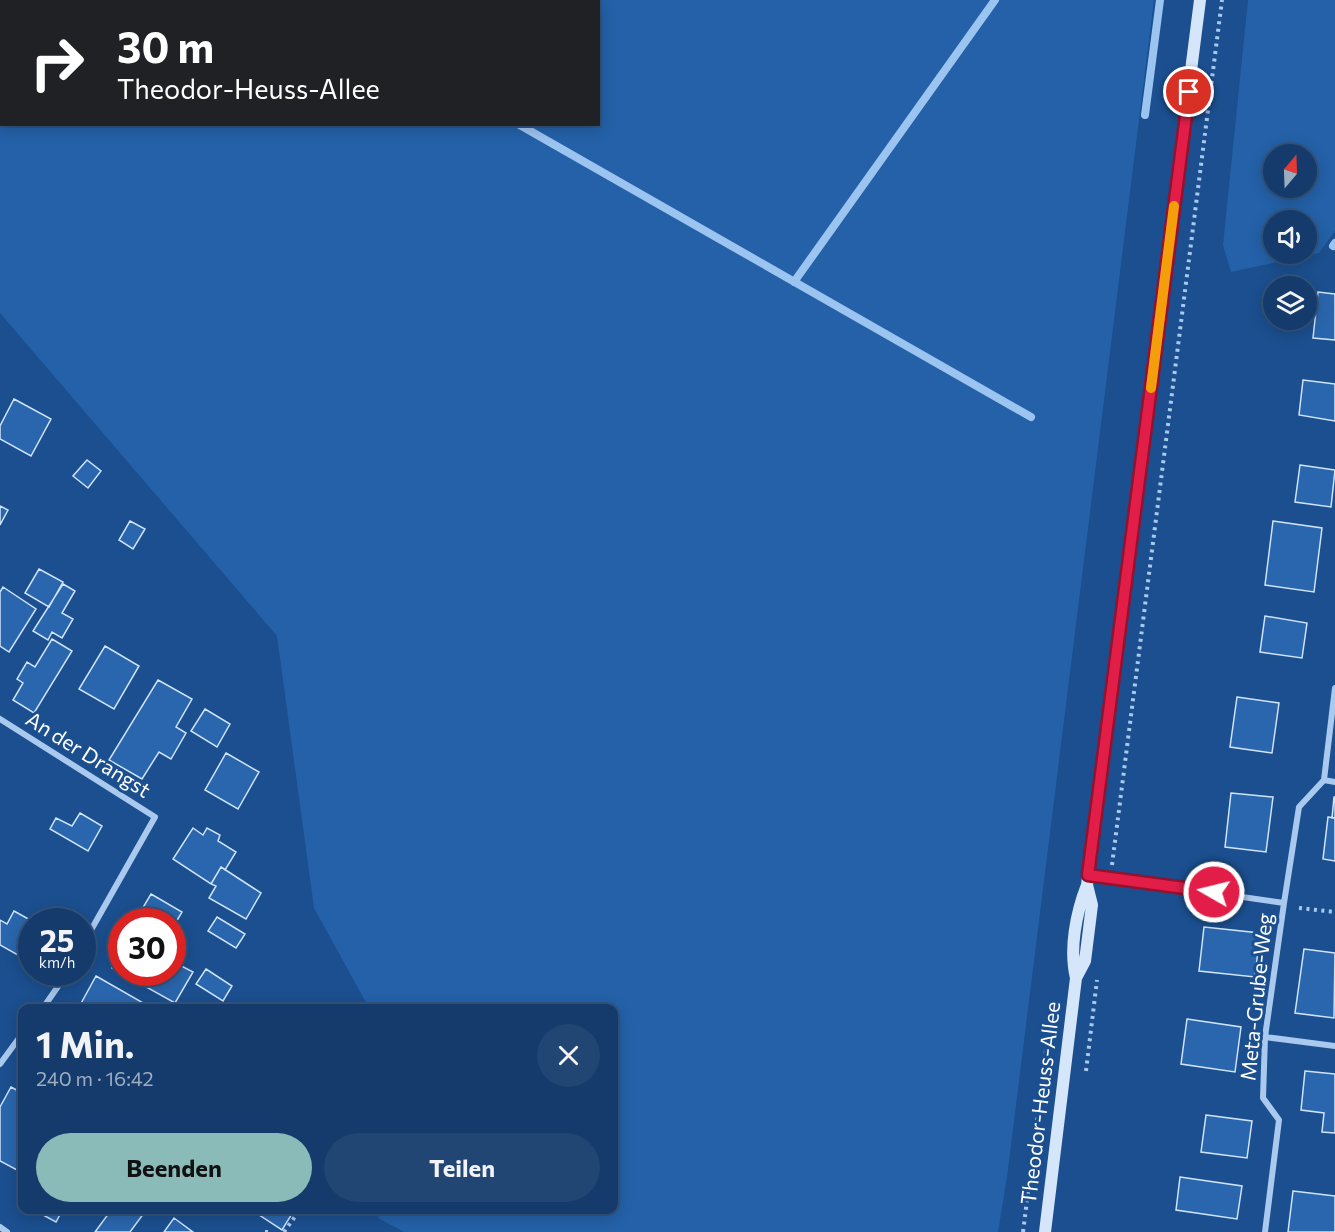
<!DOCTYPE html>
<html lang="de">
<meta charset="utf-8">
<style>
:root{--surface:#143b6b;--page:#214673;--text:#f1f3f6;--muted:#9dadc1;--line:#33557e;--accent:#8bbbb9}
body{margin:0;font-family:Commissioner,sans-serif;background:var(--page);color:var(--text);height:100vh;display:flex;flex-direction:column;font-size:22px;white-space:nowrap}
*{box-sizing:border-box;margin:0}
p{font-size:20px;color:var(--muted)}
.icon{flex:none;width:33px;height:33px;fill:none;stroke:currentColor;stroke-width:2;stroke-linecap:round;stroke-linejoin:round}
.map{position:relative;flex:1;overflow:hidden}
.sheet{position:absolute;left:18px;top:1004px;width:600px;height:210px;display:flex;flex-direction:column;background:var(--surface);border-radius:12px;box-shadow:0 3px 15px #0003,0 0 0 2px var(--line)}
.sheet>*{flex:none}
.guide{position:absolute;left:0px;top:0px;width:600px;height:126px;box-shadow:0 3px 15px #0003,0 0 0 2px var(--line);background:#202124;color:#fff;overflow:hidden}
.needle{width:39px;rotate:19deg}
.fabs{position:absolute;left:1263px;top:144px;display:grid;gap:12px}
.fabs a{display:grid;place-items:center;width:54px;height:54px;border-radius:50%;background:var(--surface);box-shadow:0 3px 15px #0003,0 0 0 2px var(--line);font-size:30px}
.speed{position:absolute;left:18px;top:908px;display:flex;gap:12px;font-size:30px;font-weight:700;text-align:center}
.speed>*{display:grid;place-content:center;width:78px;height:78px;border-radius:50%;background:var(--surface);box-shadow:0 3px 15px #0003,0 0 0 2px var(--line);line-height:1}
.speed small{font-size:15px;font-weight:400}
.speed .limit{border:9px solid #d22;background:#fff;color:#111}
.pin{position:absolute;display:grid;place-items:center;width:51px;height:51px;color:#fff;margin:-26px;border:3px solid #fff;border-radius:50%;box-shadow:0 2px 6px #0007}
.me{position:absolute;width:66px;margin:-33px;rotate:278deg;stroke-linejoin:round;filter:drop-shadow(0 0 4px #0008)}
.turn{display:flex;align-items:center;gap:21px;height:126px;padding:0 18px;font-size:27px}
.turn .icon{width:78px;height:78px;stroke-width:2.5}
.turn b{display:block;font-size:42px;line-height:51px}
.round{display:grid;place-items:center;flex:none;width:63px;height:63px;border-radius:32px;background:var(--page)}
.head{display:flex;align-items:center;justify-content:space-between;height:102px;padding:0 18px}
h1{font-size:36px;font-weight:700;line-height:45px}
.button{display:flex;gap:12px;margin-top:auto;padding:12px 18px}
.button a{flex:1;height:69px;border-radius:36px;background:var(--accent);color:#111;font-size:24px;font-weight:700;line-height:69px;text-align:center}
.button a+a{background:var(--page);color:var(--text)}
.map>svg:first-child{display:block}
.green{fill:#2461a8;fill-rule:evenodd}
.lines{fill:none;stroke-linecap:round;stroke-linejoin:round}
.stream{stroke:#9cc4f0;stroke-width:8}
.building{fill:#2a66ad;stroke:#cfe3fa;stroke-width:1.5}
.path{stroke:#a9c9ee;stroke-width:4;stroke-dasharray:3 4.5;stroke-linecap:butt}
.street{stroke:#a9c9ee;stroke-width:6}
.secondary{stroke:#d6e6fa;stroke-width:12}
.route-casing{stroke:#92132f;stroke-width:15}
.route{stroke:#e11d48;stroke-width:10}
.slow{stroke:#f59e0b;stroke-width:10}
.labels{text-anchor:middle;stroke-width:6;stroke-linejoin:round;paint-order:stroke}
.street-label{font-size:21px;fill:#fff;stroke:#1b4f8f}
</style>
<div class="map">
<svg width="1335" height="1232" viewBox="0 0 1335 1232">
<rect width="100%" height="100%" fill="#1b4f8f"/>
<!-- green -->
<path class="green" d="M0,0H1154L1007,1177L998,1232H404L378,1218L384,1209H614V1008H369L314,908L277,636L0,313ZM2,2H598V124H2Z
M1248,0H1335V231L1319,253L1231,272L1223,245ZM1274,154H1306V188H1274ZM1274,220H1306V254H1274Z"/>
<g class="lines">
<!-- stream -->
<path class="stream" d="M299,0L302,2
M1145,115L1160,0
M518,124L1031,417
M1333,246L1335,243
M794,282L995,0"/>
</g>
<!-- building -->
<path class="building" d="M1318,292L1335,294V340L1313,338Z
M1303,380L1335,384V421L1299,415Z
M14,399L51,419L31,456L0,439V426Z
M87,460L101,471L88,488L73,476Z
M1300,465L1335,470L1331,507L1295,502Z
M0,506L8,510L0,525Z
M130,521L145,529L133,549L119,540Z
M1273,521L1322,528L1314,592L1265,585Z
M39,569L63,582L49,607L25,593Z
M63,584L75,591L62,613L73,619L62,638L52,632L48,640L33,631Z
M3,587L36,609L9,652L0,646V592Z
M1265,616L1307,623L1302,658L1260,652Z
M52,639L72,651L34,713L13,700L23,683L17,679L27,662L35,667Z
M105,646L139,666L114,709L79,689Z
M158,680L192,699L176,727L186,733L171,759L159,752L142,779L109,760Z
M1237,697L1279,703L1272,753L1230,747Z
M205,709L230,724L217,747L191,731Z
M226,753L259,772L238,809L205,790Z
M1231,793L1273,797L1266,852L1225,847Z
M1334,797H1335V818H1332Z
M80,813L102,826L88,851L50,829L56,818L72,826Z
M1328,817L1335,818V861L1323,859Z
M193,828L203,835L207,828L220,835L218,841L236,852L225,870L221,867L211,884L173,859Z
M221,867L261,893L246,919L209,898L216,886L211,884Z
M151,894L182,912L172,929V921H135Z
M14,911L32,921V948L25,959L0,945V920L7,924Z
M217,917L245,934L236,948L208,931Z
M1204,927L1260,933L1255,977L1199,971Z
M1304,949L1335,953L1334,1018L1295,1013Z
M122,951V972H172V961L193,972L175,1003L112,968Z
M206,969L232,986L223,1001L196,984Z
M96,976L145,1004L143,1008L79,1007Z
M1187,1019L1241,1027L1235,1072L1181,1064Z
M1305,1071L1335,1074V1133L1322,1132L1324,1113L1301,1110Z
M11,1087L22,1093V1160L17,1170L0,1161V1107Z
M1206,1115L1252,1121L1247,1158L1201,1152Z
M1180,1177L1242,1186L1237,1219L1176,1210Z
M1293,1191L1335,1196V1232H1288Z
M32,1209H63L56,1222Z
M112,1209H147L130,1232H95Z
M250,1209H295L282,1230Z
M174,1218L193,1232H164Z"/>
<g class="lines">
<!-- path -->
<path class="path" d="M1112,865L1222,0
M1299,908L1335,912
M1086,1071L1097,980
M265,1232H271
M284,1232L299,1211
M1023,1232L1049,1027"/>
<!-- street -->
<path class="street" d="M0,719L155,817L82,946
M1324,780L1335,782
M1089,875L1284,903L1265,1037L1263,1098L1279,1120L1265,1232
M1284,903L1299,807L1324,780L1335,688
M43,1008L68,972
M1265,1037L1335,1046
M0,1064L22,1034
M0,1227L7,1232"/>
<!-- secondary -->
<path class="secondary" d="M1076,978L1085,961L1092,905L1087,885
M1045,1232L1076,978C1069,949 1076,913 1087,885L1200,0"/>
</g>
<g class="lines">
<defs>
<path id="route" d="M1189,92L1088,875L1214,892"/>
</defs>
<!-- route casing -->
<use href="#route" class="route-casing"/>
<!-- route -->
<use href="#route" class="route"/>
<!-- slow -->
<path class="slow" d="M1151,388L1174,206"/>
</g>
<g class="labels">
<!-- street labels -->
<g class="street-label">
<text transform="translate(88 755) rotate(32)" y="7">An der Drangst</text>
<text transform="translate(1257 997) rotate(-84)" y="7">Meta-Grube-Weg</text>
<text transform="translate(1041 1103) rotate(-83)" y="7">Theodor-Heuss-Allee</text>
</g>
</g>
</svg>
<div class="fabs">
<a><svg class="needle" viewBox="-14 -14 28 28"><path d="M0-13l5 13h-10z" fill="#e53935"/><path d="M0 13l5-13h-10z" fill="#9dadc1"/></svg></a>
<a><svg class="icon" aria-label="sound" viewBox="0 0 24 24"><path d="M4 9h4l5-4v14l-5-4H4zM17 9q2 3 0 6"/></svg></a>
<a><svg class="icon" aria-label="layers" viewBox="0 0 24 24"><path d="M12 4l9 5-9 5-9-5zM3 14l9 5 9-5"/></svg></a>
</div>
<div class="speed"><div>25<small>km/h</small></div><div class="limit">30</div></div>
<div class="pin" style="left:1189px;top:92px;background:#d93025"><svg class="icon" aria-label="arrive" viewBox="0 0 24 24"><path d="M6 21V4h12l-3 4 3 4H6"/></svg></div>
<svg class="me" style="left:1214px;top:892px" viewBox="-20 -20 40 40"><circle r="17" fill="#e11d48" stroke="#fff" stroke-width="3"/><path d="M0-11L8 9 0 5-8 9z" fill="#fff"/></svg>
<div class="guide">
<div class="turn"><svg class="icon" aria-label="right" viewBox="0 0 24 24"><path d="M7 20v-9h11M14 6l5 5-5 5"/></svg><div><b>30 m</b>Theodor-Heuss-Allee</div></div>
</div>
<section class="sheet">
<div class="head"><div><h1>1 Min.</h1><p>240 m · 16:42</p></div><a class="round"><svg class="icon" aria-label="close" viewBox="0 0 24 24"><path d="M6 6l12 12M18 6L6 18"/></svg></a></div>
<div class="button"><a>Beenden</a><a>Teilen</a></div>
</section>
</div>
